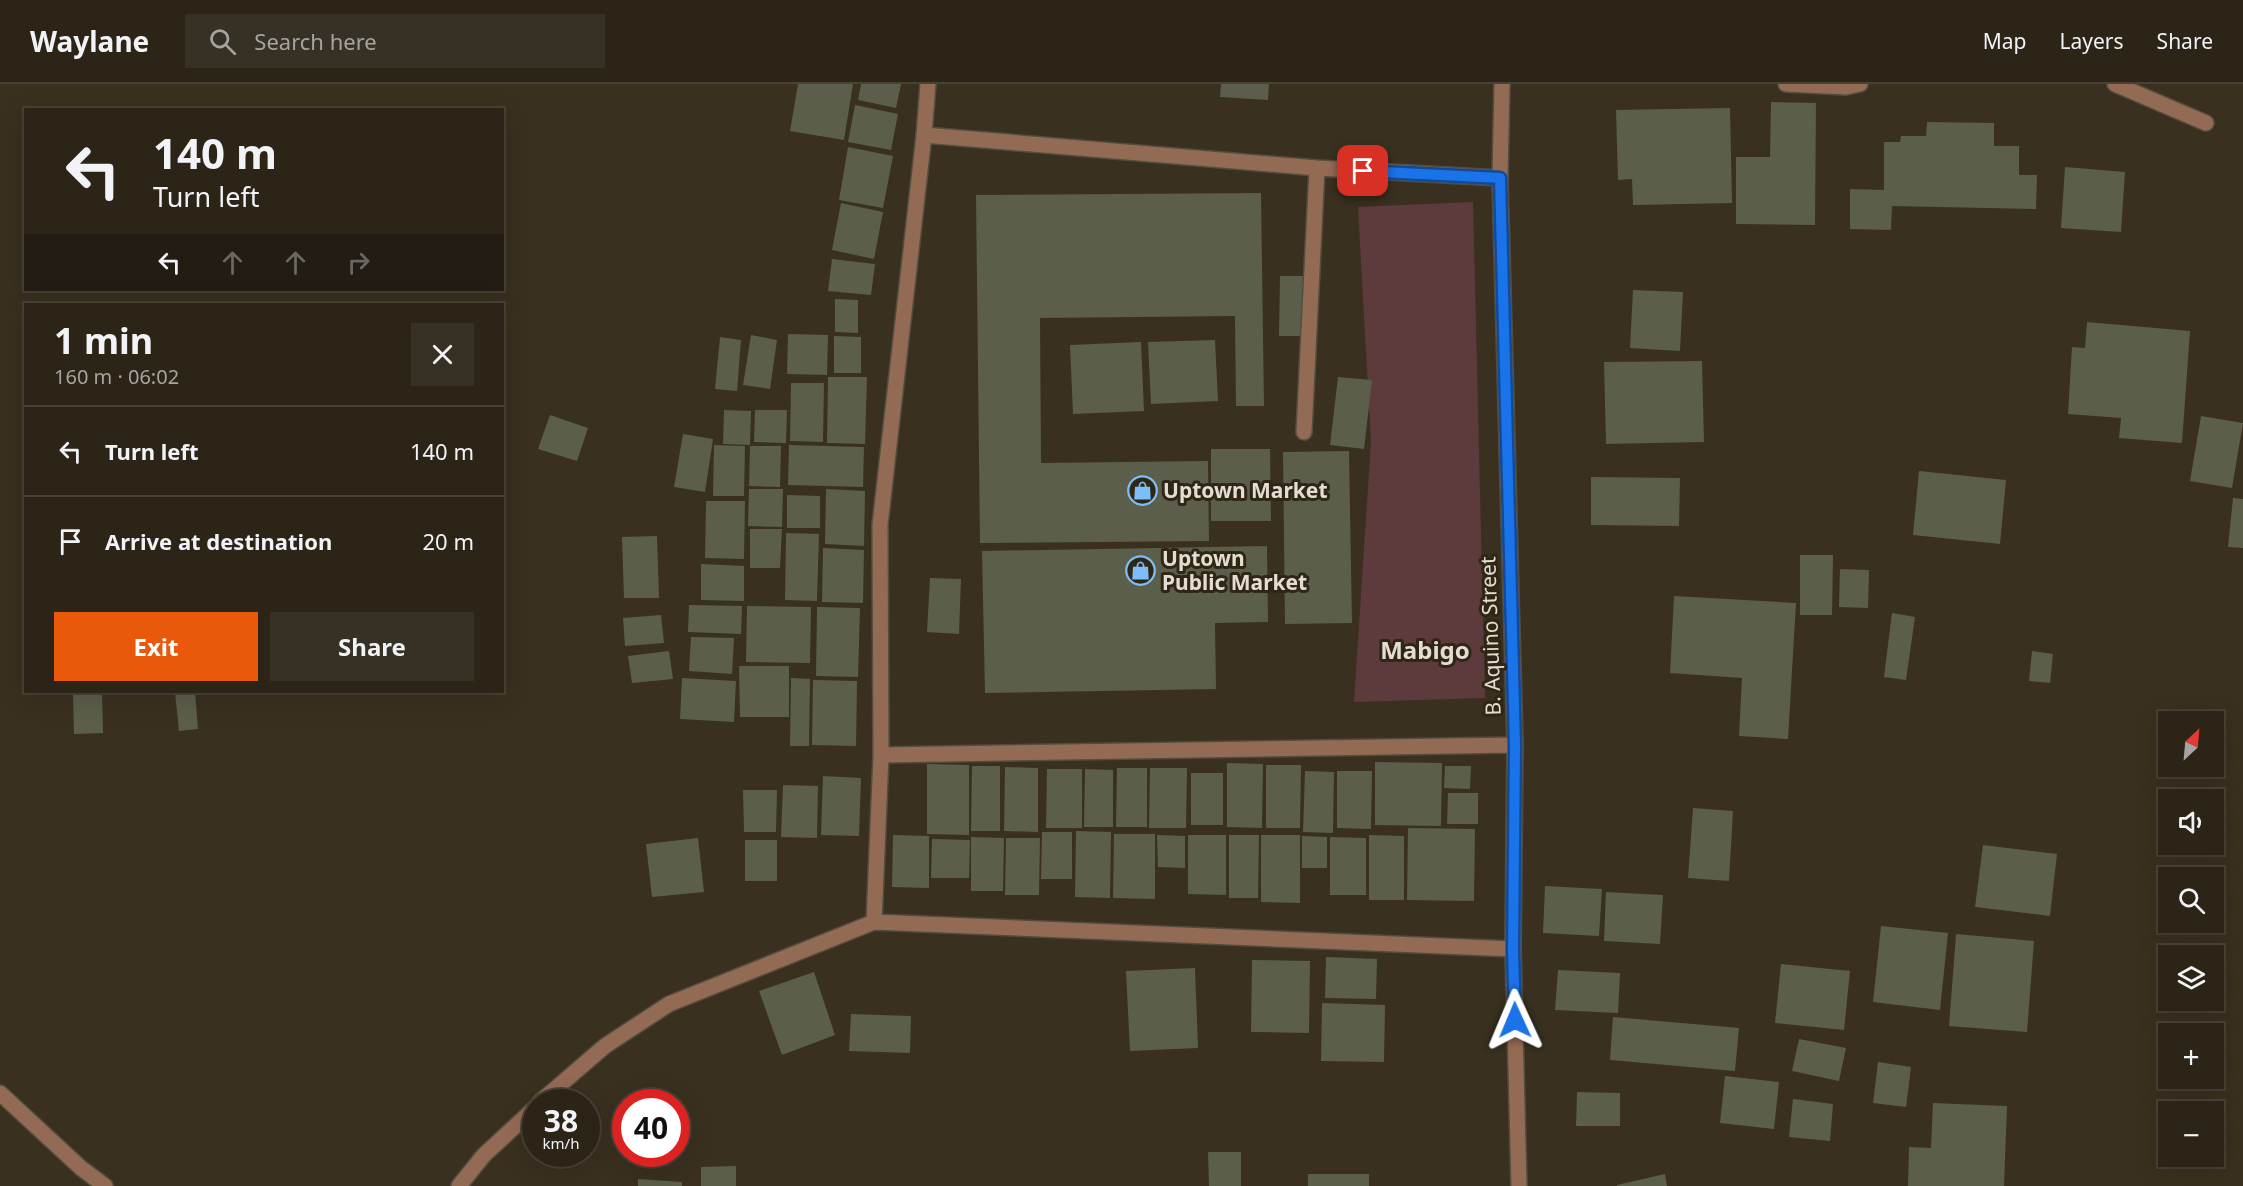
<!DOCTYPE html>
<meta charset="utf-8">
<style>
:root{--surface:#2b2417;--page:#373024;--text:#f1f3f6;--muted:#a6a4a1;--line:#474136;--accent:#ea580c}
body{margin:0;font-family:"Noto Sans",sans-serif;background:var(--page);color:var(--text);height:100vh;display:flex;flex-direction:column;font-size:22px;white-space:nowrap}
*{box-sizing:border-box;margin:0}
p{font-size:20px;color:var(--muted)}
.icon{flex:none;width:33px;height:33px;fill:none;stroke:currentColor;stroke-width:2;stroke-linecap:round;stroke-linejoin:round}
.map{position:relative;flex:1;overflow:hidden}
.drawer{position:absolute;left:24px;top:219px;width:480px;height:390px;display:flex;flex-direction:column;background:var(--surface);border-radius:0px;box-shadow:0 6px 24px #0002,0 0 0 2px var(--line)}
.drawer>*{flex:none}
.hud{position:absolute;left:24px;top:24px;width:480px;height:183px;border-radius:0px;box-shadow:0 6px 24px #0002,0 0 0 2px var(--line);background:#2b2417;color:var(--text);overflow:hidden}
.needle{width:39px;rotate:26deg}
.controls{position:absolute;left:2158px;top:627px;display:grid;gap:12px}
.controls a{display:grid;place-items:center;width:66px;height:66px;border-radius:0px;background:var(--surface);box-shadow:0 6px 24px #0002,0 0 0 2px var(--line);font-size:30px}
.speed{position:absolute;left:522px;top:1005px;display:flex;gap:12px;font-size:30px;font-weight:700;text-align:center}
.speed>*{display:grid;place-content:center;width:78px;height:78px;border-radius:50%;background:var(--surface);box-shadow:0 6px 24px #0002,0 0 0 2px var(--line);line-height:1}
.speed small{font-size:15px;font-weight:400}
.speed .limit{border:9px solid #d22;background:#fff;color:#111}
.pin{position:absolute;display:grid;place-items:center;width:51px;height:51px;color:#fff;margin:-26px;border-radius:12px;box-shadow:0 3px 9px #0006}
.me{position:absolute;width:66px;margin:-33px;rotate:359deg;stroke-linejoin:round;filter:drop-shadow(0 0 4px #0008)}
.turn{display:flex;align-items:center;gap:21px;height:126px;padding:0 30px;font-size:27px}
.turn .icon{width:78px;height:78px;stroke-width:2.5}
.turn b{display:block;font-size:42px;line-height:51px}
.lanes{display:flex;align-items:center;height:57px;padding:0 30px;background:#0003;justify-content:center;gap:30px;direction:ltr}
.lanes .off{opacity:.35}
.round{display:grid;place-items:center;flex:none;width:63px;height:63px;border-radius:0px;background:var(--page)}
.headline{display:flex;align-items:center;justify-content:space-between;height:102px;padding:0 30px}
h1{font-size:36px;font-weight:700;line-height:45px}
.action{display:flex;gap:12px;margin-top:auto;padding:12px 30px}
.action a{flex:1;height:69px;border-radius:0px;background:var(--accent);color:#fff;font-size:24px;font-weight:700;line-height:69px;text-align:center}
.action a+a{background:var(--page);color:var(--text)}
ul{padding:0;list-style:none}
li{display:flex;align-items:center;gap:18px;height:90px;padding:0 30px;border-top:2px solid var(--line)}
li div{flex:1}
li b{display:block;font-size:22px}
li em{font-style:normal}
header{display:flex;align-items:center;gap:36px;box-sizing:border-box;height:84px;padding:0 30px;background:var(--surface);border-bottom:2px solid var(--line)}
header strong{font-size:28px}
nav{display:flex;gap:33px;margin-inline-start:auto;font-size:21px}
.search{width:420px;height:54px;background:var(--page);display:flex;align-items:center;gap:15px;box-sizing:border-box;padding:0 21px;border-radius:0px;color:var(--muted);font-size:22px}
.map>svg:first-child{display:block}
.green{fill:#5d3b3c}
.building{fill:#5b5e4a}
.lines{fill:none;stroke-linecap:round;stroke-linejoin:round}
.minor-casing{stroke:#544c3c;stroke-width:18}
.minor{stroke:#936a54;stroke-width:15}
.route-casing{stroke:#114b97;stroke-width:15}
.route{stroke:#1a73e8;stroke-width:10}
.labels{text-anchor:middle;stroke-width:6;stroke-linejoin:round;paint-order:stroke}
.poi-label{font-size:21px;font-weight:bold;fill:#e3ddd3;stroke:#2f2615;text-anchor:start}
.street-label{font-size:21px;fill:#e3ddd3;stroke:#2f2615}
.quarter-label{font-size:24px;font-weight:bold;fill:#e3ddd3;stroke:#2f2615}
</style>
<header>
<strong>Waylane</strong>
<div class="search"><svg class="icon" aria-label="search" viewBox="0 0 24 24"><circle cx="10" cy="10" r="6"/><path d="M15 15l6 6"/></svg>Search here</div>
<nav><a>Map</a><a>Layers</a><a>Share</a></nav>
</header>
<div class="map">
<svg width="2243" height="1102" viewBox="0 0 2243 1102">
<rect width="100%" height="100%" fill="#39301f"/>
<!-- green -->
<path class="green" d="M1473,118L1485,614L1354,618L1371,357L1358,123Z"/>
<!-- building -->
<path class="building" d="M798,0H853L844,56L790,47Z
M861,0H901L896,24L858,16Z
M1221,0H1269L1268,16L1220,13Z
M1771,18L1816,19L1815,141L1736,140V73H1770Z
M855,21L898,30L891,66L848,58Z
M1730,24L1732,119L1633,121L1632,95L1618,96L1616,26Z
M1927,38L1994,39V62H2019V91H2037L2036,125L1892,122L1891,146L1850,145V105L1884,106V58H1900L1901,52H1926Z
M848,63L893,72L883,124L839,116Z
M2065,83L2125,88L2121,148L2061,144Z
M1261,109L1264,322H1236L1235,232L1040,234L1041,379L1208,377L1209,457L980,459L976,111Z
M841,119L883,128L874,175L832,166Z
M832,175L875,180L871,211L828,207Z
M1280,192H1307L1306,252H1279Z
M1633,206L1683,208L1680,267L1630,264Z
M835,215L858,216V249L835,248Z
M2087,238L2190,247L2182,359L2119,354L2121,334L2068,330L2072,263L2085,264Z
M788,250L828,251L827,291L787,290Z
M751,251L777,256L770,305L743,301Z
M834,252L861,253V289H834Z
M720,253L741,256L737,307L715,305Z
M1215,256L1218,317L1151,320L1148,258Z
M1141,258L1144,327L1073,330L1070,261Z
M1702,277L1704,358L1606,360L1604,278Z
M828,293H867L865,360L827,359Z
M1338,293L1372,296L1364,365L1330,361Z
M791,299H824L823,358L790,357Z
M724,326L751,327L750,361L723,360Z
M755,326H787L786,359L754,358Z
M550,331L588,344L577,377L538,365Z
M2201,332L2243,339L2232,404L2190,397Z
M683,350L713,355L705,408L674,403Z
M714,361L745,362L744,412H713Z
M789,361L864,363L863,403L788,401Z
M750,362H781L780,403L749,402Z
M1211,365H1270L1271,437H1211Z
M1349,367L1352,539L1285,540L1283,368Z
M1919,387L2006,396L2000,460L1913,451Z
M1591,393L1680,394L1679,442L1591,441Z
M749,405H783L782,443L748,442Z
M826,405L865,407L864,462L825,460Z
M787,411L820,412V444H787Z
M2233,414L2243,415V464L2228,463Z
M706,417H745L744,475L705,474Z
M750,445H782L780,484H750Z
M786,449L819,450L817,517L785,516Z
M657,452L659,514H624L622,453Z
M1267,462L1268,538L1215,539L1216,605L985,609L982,467Z
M823,464L864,466L863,519L822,518Z
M1800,471H1833L1832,531H1800Z
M701,480L744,482V517L701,516Z
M1840,485L1869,486L1868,524L1839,523Z
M930,494L961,495L959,550L927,548Z
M1674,512L1796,519L1788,655L1739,652L1742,594L1670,589Z
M689,521L742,522L741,550L688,548Z
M747,522L811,523L810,579L746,578Z
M817,523L860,524L858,593L816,592Z
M1892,529L1915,533L1906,596L1884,593Z
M661,531L664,559L625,562L623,534Z
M691,553L734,554L732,590L689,587Z
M669,567L673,595L632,599L628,572Z
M2032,567L2053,570L2050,599L2029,597Z
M739,582H789V633H740Z
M682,594L736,597L734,638L680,635Z
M791,594L810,595L809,662H790Z
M813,596L857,597L856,662L812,661Z
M73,608H102L103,649L74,650Z
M175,608H195L198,645L179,647Z
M1375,678L1442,679L1441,742L1375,741Z
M1227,679L1263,680L1262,744L1227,743Z
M927,680L969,681V751L927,750Z
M1266,681H1301L1300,744H1266Z
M972,682H1000V747H971Z
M1445,682H1471L1470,705L1444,704Z
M1005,683L1038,684V748L1004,747Z
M1117,684H1147V743H1116Z
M1150,684H1187L1186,744H1149Z
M1047,685H1082V744H1046Z
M1085,685L1113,686V743H1084Z
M1305,687L1334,688L1333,749L1303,748Z
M1337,687H1372L1371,745L1337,744Z
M1191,689H1223V741H1191Z
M823,692L861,694L859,752L821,751Z
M783,701L818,702L817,754L781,753Z
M743,706H777L776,748H744Z
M1448,709H1478V740H1447Z
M1693,724L1733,727L1729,797L1688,794Z
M1408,744L1475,745L1474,817L1407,816Z
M1076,747L1111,748L1110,814L1075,813Z
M1042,748H1072V795H1041Z
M1114,750H1155V815L1113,814Z
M893,751L929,752V804L892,803Z
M1157,751L1185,752V784L1158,783Z
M1188,751H1226V811L1188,810Z
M1229,751H1259L1258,814H1229Z
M1261,751H1300V819L1261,818Z
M1369,751L1404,752V816H1369Z
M1302,752L1327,753V784H1302Z
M971,753L1004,754L1003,807H971Z
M1330,753L1366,754V811H1330Z
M698,754L704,808L652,813L646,760Z
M1006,754H1040L1039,811H1005Z
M932,755L970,756L969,794H931Z
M745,756H777V797H745Z
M1983,761L2057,770L2050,832L1975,823Z
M1545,802L1602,805L1599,852L1543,849Z
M1606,808L1663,811L1660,860L1604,857Z
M1881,842L1948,849L1940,926L1873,918Z
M1956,850L2034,857L2027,948L1949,942Z
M1326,873L1377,875L1376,915L1325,914Z
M1252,876L1310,877L1309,949L1251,948Z
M1781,880L1850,887L1844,946L1775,939Z
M1195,884L1198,964L1130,967L1126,887Z
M1558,886L1620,889L1618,929L1555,926Z
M814,888L835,951L782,971L759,907Z
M1322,919L1385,921L1384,978L1321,977Z
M851,930L911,932L910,969L849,967Z
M1613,933L1739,944L1735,987L1610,976Z
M1799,955L1846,964L1839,997L1792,987Z
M1878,978L1911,983L1906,1023L1873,1019Z
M1725,992L1779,998L1774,1045L1720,1039Z
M1577,1008L1620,1009V1042H1576Z
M1793,1015L1833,1020L1830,1057L1789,1053Z
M1933,1019L2007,1022L2004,1102H1908L1909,1063L1931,1064Z
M1208,1068H1241V1102H1209Z
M736,1082V1102H701V1083Z
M1308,1090H1369V1102H1308Z
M1665,1090L1667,1102H1617V1101Z
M638,1095L682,1098V1102H638Z"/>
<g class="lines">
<defs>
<path id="minor" d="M1502,0L1500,94L1515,661L1513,865L1519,1102
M1786,0L1846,3L1860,0
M2115,0L2206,39
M924,51L1317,84L1500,94
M1304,348L1317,84
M881,671L1515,661
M874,838L881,671L880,441L924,51L928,0
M0,1009L81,1084L105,1102
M540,1018L605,962L669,920L874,838L1513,865
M459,1102L484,1071L536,1023"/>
</defs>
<!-- minor casing -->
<use href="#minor" class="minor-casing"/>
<!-- minor -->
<use href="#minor" class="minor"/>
</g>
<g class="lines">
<defs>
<path id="route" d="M1363,87L1500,94L1515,661L1513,866L1515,936"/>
</defs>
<!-- route casing -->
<use href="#route" class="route-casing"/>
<!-- route -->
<use href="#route" class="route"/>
</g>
<!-- icons -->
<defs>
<symbol id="shop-ring" viewBox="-11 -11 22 22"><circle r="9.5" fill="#2f2615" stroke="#7bbef8" stroke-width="1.5"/><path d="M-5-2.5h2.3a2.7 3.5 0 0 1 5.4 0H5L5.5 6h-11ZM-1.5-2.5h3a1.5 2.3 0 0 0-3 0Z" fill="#7bbef8"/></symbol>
</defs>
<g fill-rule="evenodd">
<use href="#shop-ring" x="1126" y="390" width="33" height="33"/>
<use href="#shop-ring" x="1124" y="470" width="33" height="33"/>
</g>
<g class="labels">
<!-- poi labels -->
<g class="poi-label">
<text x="1163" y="414">Uptown Market</text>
<text x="1162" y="482">Uptown<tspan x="1162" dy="24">Public Market</tspan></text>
</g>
<!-- street labels -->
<g class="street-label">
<text transform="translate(1491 552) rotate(-92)" y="7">B. Aquino Street</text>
</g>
<!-- quarter labels -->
<g class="quarter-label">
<text x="1425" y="575">Mabigo</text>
</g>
</g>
</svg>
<div class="controls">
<a><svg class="needle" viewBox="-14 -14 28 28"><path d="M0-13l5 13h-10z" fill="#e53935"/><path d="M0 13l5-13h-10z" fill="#a6a4a1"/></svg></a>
<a><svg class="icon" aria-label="sound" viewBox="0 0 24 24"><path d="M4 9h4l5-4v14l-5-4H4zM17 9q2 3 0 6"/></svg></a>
<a><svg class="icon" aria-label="search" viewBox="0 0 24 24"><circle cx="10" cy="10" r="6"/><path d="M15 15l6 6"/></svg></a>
<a><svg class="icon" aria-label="layers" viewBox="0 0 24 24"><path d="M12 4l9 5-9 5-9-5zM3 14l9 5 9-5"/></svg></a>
<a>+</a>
<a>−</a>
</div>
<div class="speed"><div>38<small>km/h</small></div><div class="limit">40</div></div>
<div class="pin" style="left:1363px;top:87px;background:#d93025"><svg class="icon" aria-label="arrive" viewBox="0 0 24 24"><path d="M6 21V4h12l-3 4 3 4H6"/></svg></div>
<svg class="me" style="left:1515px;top:936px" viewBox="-20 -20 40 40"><path d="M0-17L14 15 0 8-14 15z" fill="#1a73e8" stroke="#fff" stroke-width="4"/></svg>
<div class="hud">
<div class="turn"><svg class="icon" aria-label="left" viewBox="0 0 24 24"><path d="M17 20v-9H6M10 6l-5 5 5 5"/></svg><div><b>140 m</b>Turn left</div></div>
<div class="lanes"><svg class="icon" aria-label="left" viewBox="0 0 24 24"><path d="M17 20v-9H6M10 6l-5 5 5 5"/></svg><svg class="icon off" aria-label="ahead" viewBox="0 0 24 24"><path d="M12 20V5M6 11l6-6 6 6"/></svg><svg class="icon off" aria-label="ahead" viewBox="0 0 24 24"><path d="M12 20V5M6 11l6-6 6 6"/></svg><svg class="icon off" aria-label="right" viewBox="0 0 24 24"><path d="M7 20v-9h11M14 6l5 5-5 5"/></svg></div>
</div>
<section class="drawer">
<div class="headline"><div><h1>1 min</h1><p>160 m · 06:02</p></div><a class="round"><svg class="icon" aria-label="close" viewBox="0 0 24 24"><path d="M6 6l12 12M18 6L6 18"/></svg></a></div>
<ul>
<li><svg class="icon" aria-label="left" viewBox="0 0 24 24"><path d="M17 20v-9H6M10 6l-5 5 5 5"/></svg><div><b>Turn left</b></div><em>140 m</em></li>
<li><svg class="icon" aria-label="arrive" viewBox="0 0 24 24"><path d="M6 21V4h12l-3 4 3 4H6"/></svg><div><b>Arrive at destination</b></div><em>20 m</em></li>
</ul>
<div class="action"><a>Exit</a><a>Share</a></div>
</section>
</div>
